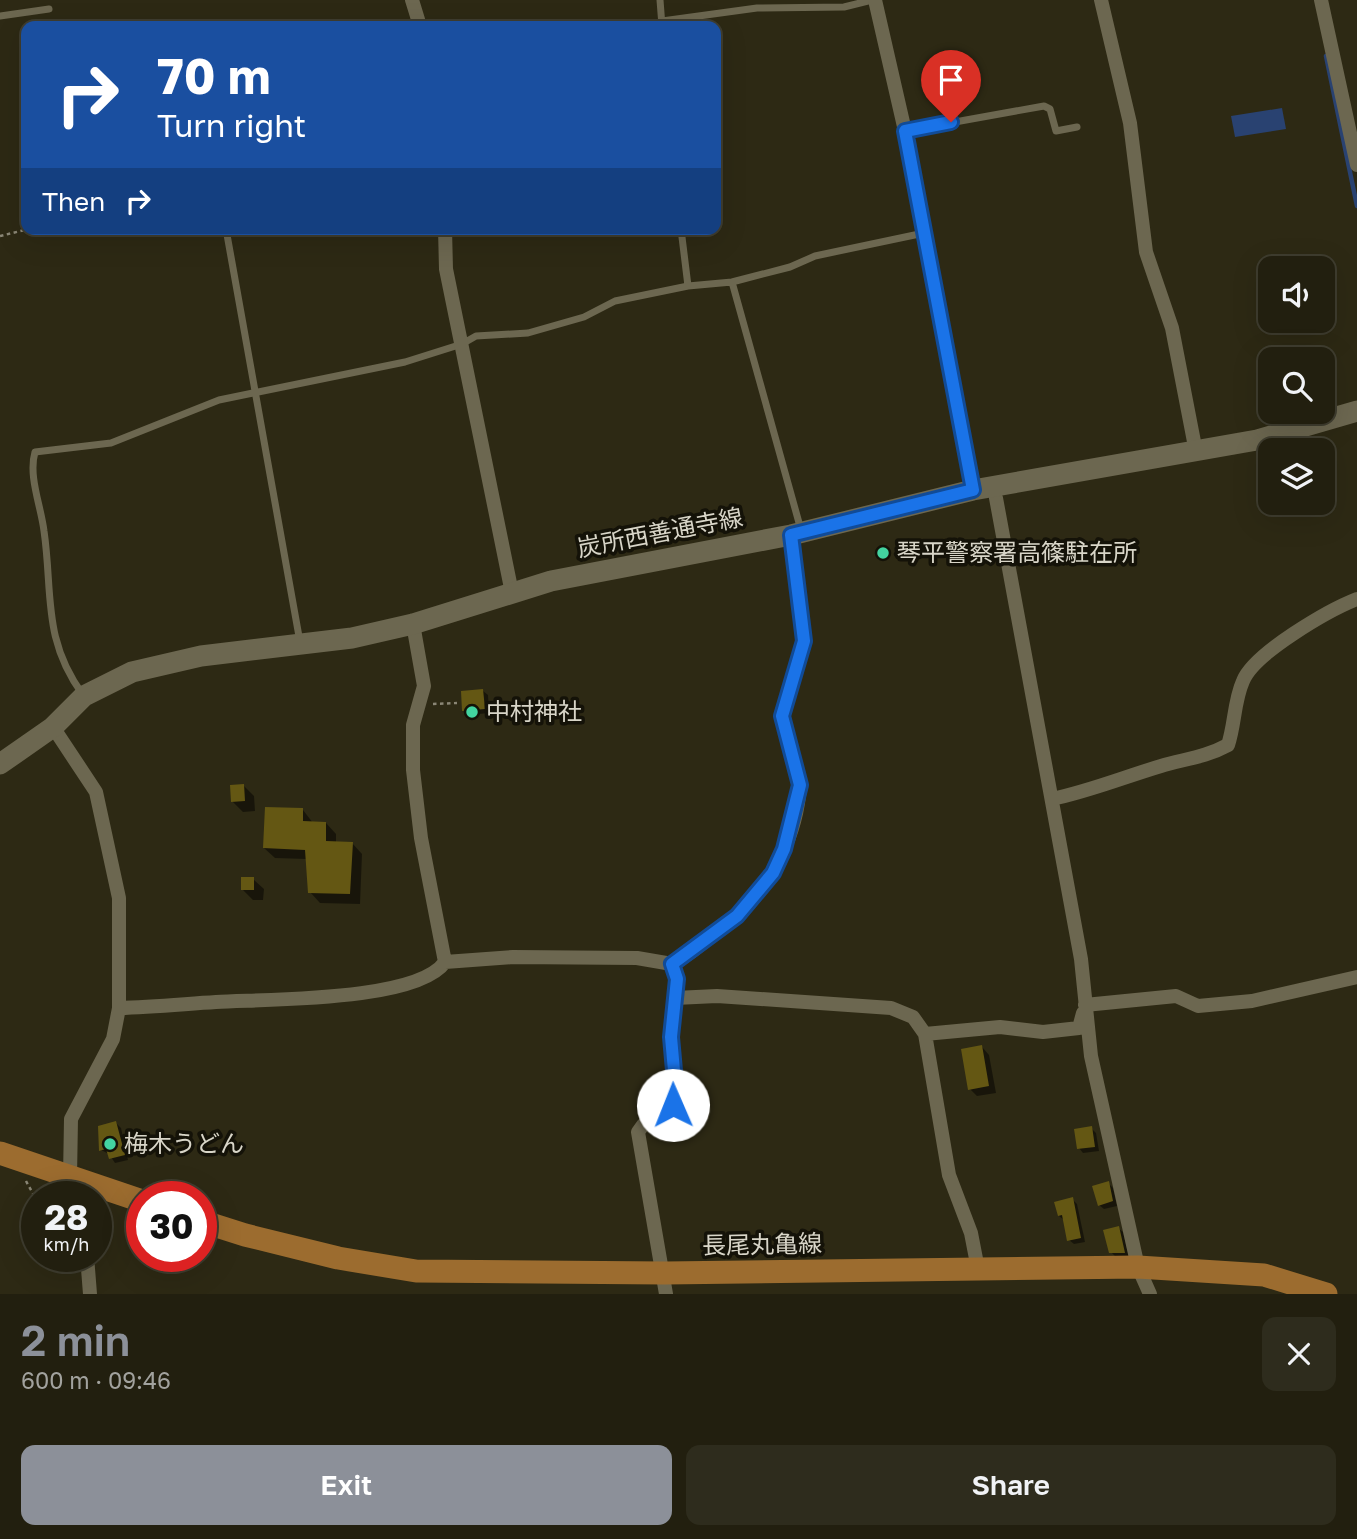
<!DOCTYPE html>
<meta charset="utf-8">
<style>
:root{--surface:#221f0f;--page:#2e2c1d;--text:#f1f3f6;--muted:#a2a29e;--line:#3f3d2f;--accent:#8c9099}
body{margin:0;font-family:"Golos Text","Noto Sans JP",sans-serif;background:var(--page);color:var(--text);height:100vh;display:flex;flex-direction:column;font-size:26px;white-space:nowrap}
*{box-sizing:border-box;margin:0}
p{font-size:23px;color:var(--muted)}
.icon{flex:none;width:38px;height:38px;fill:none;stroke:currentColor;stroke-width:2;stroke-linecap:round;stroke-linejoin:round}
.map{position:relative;height:1294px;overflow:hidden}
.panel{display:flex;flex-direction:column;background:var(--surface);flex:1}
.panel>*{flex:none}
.guide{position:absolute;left:21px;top:21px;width:700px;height:214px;border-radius:14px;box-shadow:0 7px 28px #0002,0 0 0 2px var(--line);background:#1a4fa0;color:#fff;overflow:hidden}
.fabs{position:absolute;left:1258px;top:256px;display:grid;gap:14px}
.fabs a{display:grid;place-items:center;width:77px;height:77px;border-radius:14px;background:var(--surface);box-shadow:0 7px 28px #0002,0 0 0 2px var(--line);font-size:35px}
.speed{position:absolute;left:21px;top:1181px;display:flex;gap:14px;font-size:35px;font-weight:700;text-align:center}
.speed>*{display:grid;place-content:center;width:91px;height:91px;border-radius:50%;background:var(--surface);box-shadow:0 7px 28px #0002,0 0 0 2px var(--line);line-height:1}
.speed small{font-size:18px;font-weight:400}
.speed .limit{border:10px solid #d22;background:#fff;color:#111}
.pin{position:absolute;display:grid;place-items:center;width:60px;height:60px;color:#fff;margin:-72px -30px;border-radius:50% 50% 50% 0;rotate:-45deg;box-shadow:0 0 7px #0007}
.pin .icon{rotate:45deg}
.me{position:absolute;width:77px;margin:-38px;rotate:359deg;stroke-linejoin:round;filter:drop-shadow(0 0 5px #0008)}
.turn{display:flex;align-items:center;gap:24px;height:147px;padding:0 21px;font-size:32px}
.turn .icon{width:91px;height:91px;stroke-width:2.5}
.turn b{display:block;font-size:49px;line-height:60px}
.then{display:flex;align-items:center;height:66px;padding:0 21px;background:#0003;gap:14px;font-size:26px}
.round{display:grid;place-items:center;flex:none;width:74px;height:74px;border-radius:14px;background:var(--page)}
.overview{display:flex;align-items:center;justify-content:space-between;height:119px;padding:0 21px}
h1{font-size:42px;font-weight:600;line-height:52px;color:var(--accent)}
.action{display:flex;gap:14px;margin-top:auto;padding:14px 21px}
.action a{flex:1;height:80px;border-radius:14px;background:var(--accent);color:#fff;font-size:28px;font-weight:600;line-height:80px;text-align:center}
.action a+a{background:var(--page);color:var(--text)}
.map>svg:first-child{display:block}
.water{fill:#294271}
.shadow{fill:#0007}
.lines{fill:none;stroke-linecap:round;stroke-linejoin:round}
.stream{stroke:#294271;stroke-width:4.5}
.building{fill:#645713}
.path{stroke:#8a8675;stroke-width:2.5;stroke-dasharray:3.5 3.5;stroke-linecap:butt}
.lane{stroke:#6c6750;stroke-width:7}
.street{stroke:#6c6750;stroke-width:14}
.secondary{stroke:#6c6750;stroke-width:21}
.primary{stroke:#9c6c2f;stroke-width:23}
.route-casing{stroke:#114b97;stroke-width:18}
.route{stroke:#1a73e8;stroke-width:12}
.poi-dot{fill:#43d4a0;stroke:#141208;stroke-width:2.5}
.labels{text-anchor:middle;stroke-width:7;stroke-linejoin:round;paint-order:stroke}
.street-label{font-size:24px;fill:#d8d5c8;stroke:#141208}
.poi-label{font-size:24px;fill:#d8d5c8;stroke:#141208;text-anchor:start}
</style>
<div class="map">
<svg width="1357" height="1294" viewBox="0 0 1357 1294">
<rect width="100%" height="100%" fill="#2d2914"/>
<!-- water -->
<path class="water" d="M1282,108L1286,129L1235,137L1231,116Z"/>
<!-- shadow -->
<path class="shadow" d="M483,691L488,695L489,713L469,715L464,710Z
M244,786L254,796L255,811L243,812L232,801Z
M303,810L313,823H326L336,834V843H352L362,854L360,904L320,903L310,892L306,859L275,858L264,848Z
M253,879L264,889L263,900H253L243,890Z
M982,1047L989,1055L996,1093L977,1096L970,1089Z
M116,1123L121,1128L128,1160L115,1163L109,1154L101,1150Z
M1091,1128L1096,1133L1099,1151L1083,1153L1079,1148Z
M1108,1183L1113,1188L1117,1206L1104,1209L1099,1205Z
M1072,1199L1077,1204L1085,1242L1074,1244L1069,1240L1065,1221L1059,1216Z
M1118,1228L1123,1232L1129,1257H1116L1111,1252Z"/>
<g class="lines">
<!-- stream -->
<path class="stream" d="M1326,56L1357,206"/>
</g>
<!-- building -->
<path class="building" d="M483,689L485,709L462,711L461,691Z
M244,784L245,801L231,802L230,785Z
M265,807L303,808V821L326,822V841L353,842L350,894L308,893L305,850L263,848Z
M241,877H254V890H241Z
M982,1045L989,1086L968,1090L961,1049Z
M116,1121L125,1155L109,1159L106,1149L99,1151L98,1126Z
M1092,1126L1095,1147L1077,1149L1074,1129Z
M1109,1181L1113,1201L1098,1206L1092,1186Z
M1073,1197L1081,1238L1067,1241L1062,1215L1058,1216L1054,1202Z
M1119,1226L1125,1253H1109L1103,1230Z"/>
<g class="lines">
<!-- path -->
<path class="path" d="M0,236L29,229
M433,704L457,703
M26,1181L37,1201"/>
<!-- lane -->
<path class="lane" d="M660,0L662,26
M0,16L49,9
M662,21L757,8L844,7L872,0
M905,131L1044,106L1050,109L1056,131L1077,127
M226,229L300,642
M681,229L688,286L732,282L790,267L815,256L924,233
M732,282L801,530
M83,695C42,639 53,593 44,531C41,506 28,476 35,452L111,443L219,400L405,362L462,344L476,336L528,333L584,317L615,301L688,286"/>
<!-- street -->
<path class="street" d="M412,0L420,26
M875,0L905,131L973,490
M1101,0L1130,123L1146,252L1172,328L1196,452
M1321,0L1357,165
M445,229L446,269L512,593
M996,498L1081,959L1091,1056L1138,1267L1150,1294
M53,727L96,792L119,898V1008L113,1039L71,1119L70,1177L79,1197
M1052,799C1090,791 1124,777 1161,766C1185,759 1206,757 1228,745C1235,724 1234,701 1243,681C1254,653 1329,610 1357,599
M445,962L513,957L637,958L672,964C687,956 700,946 712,935C720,928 730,923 738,915C773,882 797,834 800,785L782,716L804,641L791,535
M675,998L717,996L891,1008L913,1017L925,1034L1000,1027L1043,1032L1079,1028L1083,1013
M1085,1005L1176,996L1198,1006L1252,1001L1357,977
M119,1008C152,1007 184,1004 216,1002C264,999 417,1002 445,962L421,838L413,770V725L424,686L413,624
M925,1034L949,1175L971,1233L978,1269
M87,1256L90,1294
M666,1294L638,1132L643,1125L673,1105L676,1093L671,1037L677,979L672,964"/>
<!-- secondary -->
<path class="secondary" d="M0,764L53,727L84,696L132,672L201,656L352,638L413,624L551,581L791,535L973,490L1257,440L1357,411"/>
<!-- primary -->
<path class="primary" d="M0,1153L142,1201
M201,1221L245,1235L338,1258L416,1271L665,1273L1138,1267L1264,1275L1326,1294"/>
</g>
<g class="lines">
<defs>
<path id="route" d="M673,1105L676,1093L671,1037L677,979L672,964L737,916L773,873L784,849L800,785L782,716L804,641L791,535L973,490L905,131L951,122"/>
</defs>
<!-- route casing -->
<use href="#route" class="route-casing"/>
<!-- route -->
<use href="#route" class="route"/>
</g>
<!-- markers -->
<g class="poi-dot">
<circle cx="883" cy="553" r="7"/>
<circle cx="472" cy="712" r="7"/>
<circle cx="110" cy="1144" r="7"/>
</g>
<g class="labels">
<!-- street labels -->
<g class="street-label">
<text transform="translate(660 533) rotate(-11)" y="8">炭所西善通寺線</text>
<text transform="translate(762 1245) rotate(-1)" y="8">長尾丸亀線</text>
</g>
<!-- poi labels -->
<g class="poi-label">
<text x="897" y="561">琴平警察署高篠駐在所</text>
<text x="486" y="720">中村神社</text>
<text x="124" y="1152">梅木うどん</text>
</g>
</g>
</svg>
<div class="fabs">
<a><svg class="icon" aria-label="sound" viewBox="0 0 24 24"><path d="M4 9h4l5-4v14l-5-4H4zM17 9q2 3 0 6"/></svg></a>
<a><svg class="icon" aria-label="search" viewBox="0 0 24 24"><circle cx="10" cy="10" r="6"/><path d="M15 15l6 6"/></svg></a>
<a><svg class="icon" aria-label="layers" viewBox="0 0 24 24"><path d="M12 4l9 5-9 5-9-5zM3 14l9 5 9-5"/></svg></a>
</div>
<div class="speed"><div>28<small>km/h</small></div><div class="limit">30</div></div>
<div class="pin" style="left:951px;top:122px;background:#d93025"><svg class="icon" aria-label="arrive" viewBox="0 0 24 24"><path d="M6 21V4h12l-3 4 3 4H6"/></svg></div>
<svg class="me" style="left:673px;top:1105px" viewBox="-20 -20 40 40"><circle r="19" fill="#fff"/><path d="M0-13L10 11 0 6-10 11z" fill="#1a73e8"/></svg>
<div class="guide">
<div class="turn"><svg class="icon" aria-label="right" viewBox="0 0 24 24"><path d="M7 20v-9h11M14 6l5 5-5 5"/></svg><div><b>70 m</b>Turn right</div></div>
<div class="then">Then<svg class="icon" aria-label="right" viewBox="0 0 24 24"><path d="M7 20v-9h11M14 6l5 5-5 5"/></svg></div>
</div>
</div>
<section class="panel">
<div class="overview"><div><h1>2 min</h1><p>600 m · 09:46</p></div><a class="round"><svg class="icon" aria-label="close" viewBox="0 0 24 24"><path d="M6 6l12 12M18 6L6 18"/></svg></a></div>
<div class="action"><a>Exit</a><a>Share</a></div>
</section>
